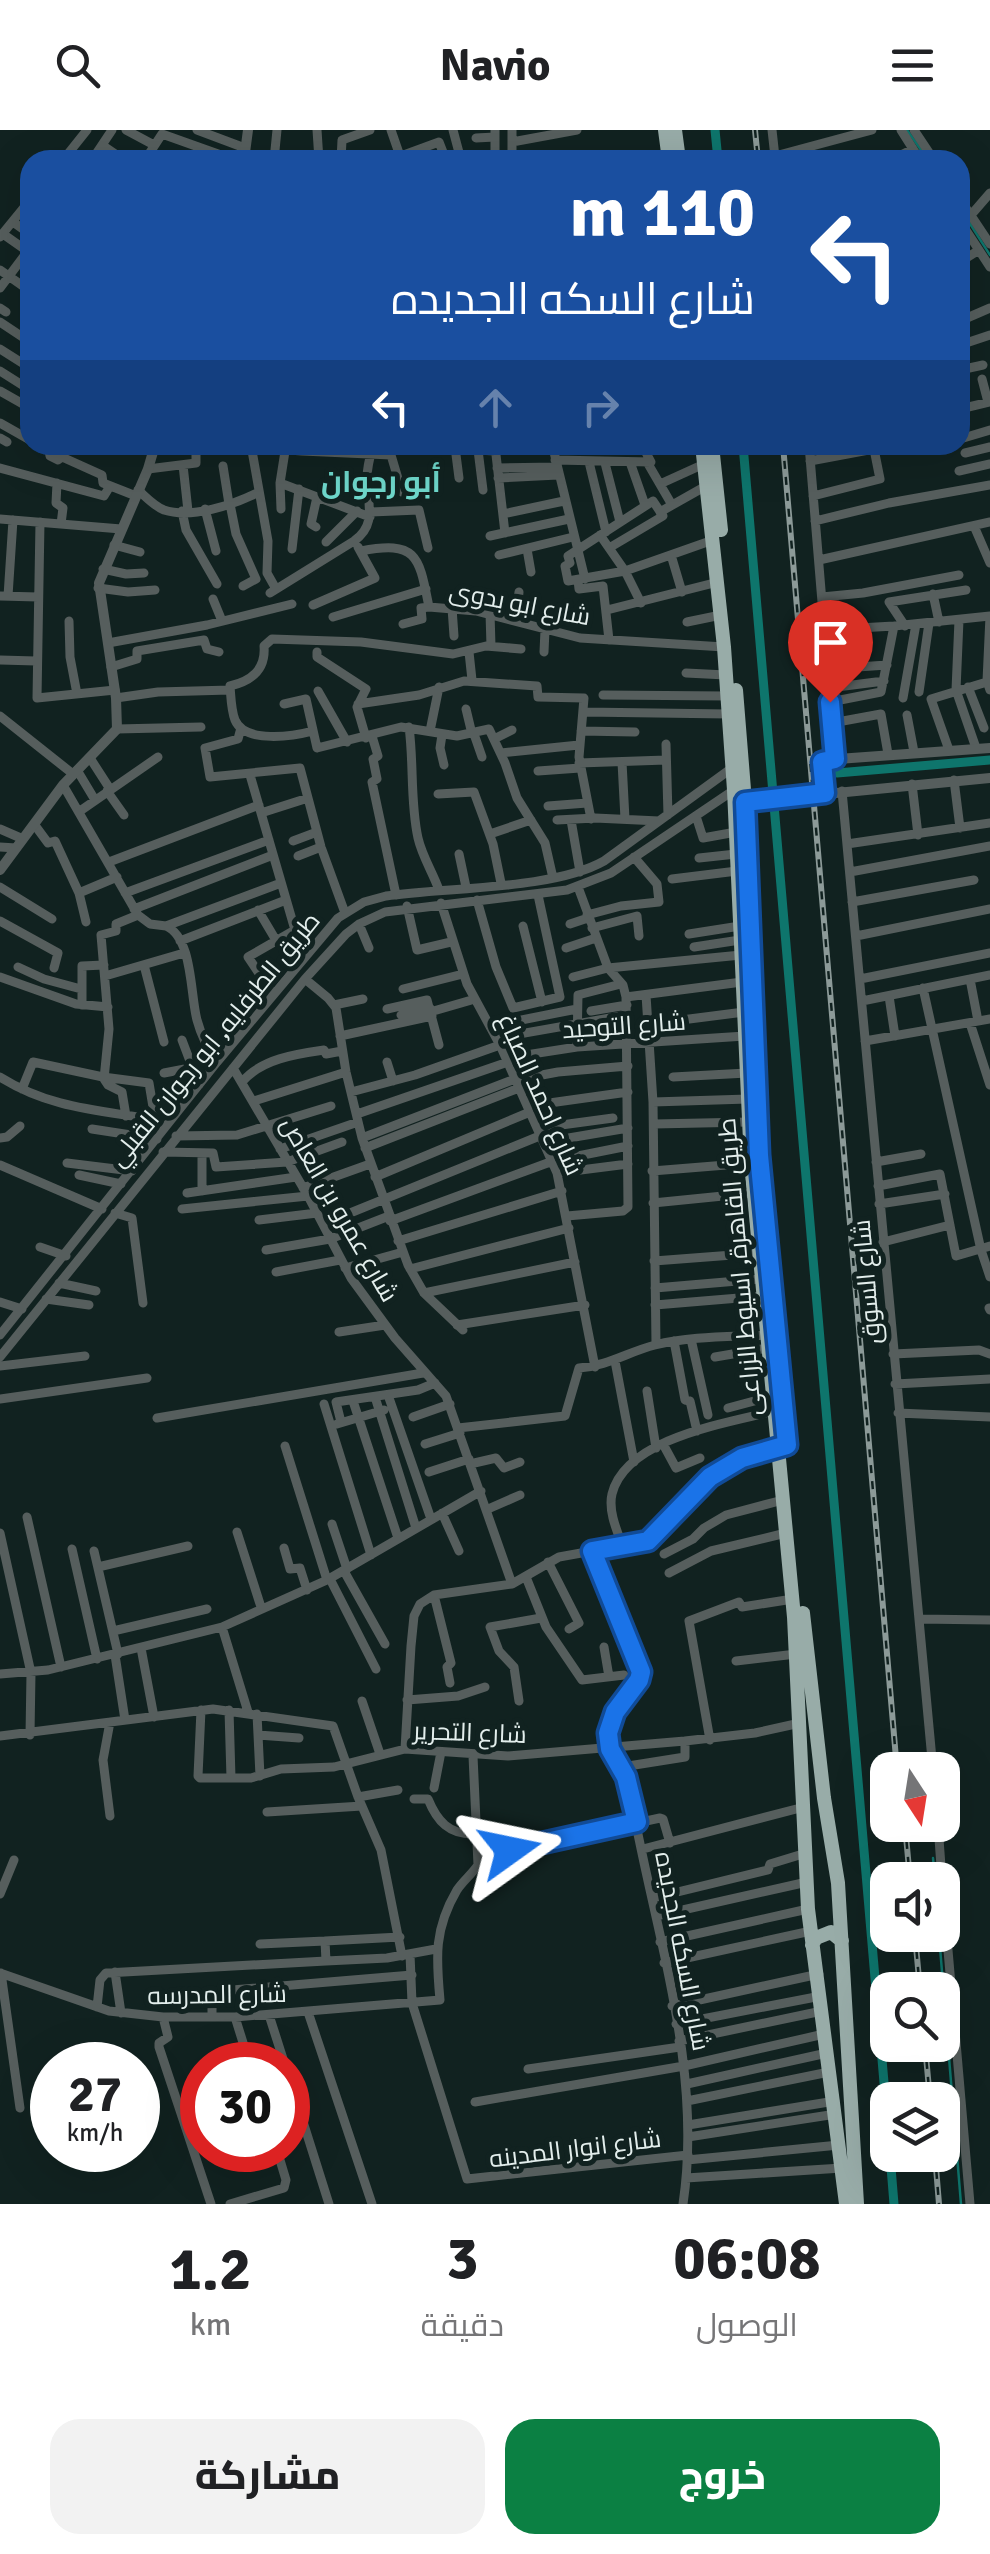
<!DOCTYPE html>
<html lang="ar">
<meta charset="utf-8">
<style>
:root{--surface:#fff;--page:#f2f2f2;--text:#202124;--muted:#757577;--accent:#0b8043}
body{margin:0;font-family:Signika,Cairo,sans-serif;background:var(--page);color:var(--text);direction:rtl;height:100vh;display:flex;flex-direction:column;font-size:38px;white-space:nowrap}
*{box-sizing:border-box;margin:0}
p{font-size:32px;color:var(--muted)}
.icon{flex:none;width:55px;height:55px;fill:none;stroke:currentColor;stroke-width:2;stroke-linecap:round;stroke-linejoin:round}
.map{position:relative;height:2074px;overflow:hidden;direction:ltr}
.side{display:flex;flex-direction:column;background:var(--surface);flex:1}
.side>*{flex:none}
.top-card{position:absolute;left:20px;top:20px;width:950px;height:305px;border-radius:30px;box-shadow:0 10px 40px #0002;direction:rtl;background:#1a4fa0;color:#fff;overflow:hidden}
.needle{width:65px;rotate:168deg}
.tools{position:absolute;left:870px;top:1622px;display:grid;gap:20px}
.tools a{display:grid;place-items:center;width:90px;height:90px;border-radius:20px;background:var(--surface);box-shadow:0 10px 40px #0002;font-size:50px}
.speed{position:absolute;left:30px;top:1912px;display:flex;gap:20px;font-size:50px;font-weight:700;text-align:center}
.speed>*{display:grid;place-content:center;width:130px;height:130px;border-radius:50%;background:var(--surface);box-shadow:0 10px 40px #0002;line-height:1}
.speed small{font-size:25px;font-weight:400}
.speed .limit{border:15px solid #d22;background:#fff;color:#111}
.pin{position:absolute;display:grid;place-items:center;width:85px;height:85px;color:#fff;margin:-102px -42px;border-radius:50% 50% 50% 0;rotate:-45deg;box-shadow:0 0 10px #0007}
.pin .icon{rotate:45deg}
.me{position:absolute;width:110px;margin:-55px;rotate:78deg;stroke-linejoin:round;filter:drop-shadow(0 0 8px #0008)}
.turn{display:flex;align-items:center;gap:35px;height:210px;padding:0 50px;font-size:45px}
.turn .icon{width:130px;height:130px;stroke-width:2.5}
.turn b{display:block;font-size:70px;line-height:85px}
.lanes{display:flex;align-items:center;height:95px;padding:0 50px;background:#0003;justify-content:center;gap:50px;direction:ltr}
.lanes .off{opacity:.35}
.eta{display:flex;justify-content:space-evenly;align-items:center;height:170px;text-align:center}
.eta b{font-size:60px;font-weight:800;line-height:70px}
.cta{display:flex;gap:20px;margin-top:auto;padding:20px 50px}
.cta a{flex:1;height:115px;border-radius:30px;background:var(--accent);color:#fff;font-size:40px;font-weight:800;line-height:115px;text-align:center}
.cta a+a{background:var(--page);color:var(--text)}
header{display:flex;justify-content:space-between;align-items:center;height:130px;padding:0 50px;background:var(--surface);font-size:45px;font-weight:800}
.map>svg:first-child{display:block}
.lines{fill:none;stroke-linecap:round;stroke-linejoin:round}
.stream{stroke:#0e756c;stroke-width:2.5}
.canal{stroke:#0e756c;stroke-width:9}
.minor{stroke:#565e5d;stroke-width:9}
.tertiary{stroke:#565e5d;stroke-width:10}
.trunk{stroke:#98aca8;stroke-width:14}
.rail-casing{stroke:#8c9a98;stroke-width:6}
.rail{stroke:#112220;stroke-width:2.5;stroke-dasharray:8;stroke-linecap:butt}
.route-casing{stroke:#114b97;stroke-width:25}
.route{stroke:#1a73e8;stroke-width:18}
.labels{text-anchor:middle;stroke-width:10;stroke-linejoin:round;paint-order:stroke}
.street-label{font-size:25px;fill:#e3eeec;stroke:#112220}
.quarter-label{font-size:30px;font-weight:bold;fill:#6ed7cb;stroke:#112220}
</style>
<header><svg class="icon" aria-label="menu" viewBox="0 0 24 24"><path d="M4 6h16M4 12h16M4 18h16"/></svg>Navio<svg class="icon" aria-label="search" viewBox="0 0 24 24"><circle cx="10" cy="10" r="6"/><path d="M15 15l6 6"/></svg></header>
<div class="map">
<svg width="990" height="2074" viewBox="0 0 990 2074">
<rect width="100%" height="100%" fill="#112220"/>
<g class="lines">
<!-- stream -->
<path class="stream" d="M907,0L928,30
M960,78L990,125
M933,1728L935,1750
M939,1805L961,2074"/>
<!-- canal -->
<path class="canal" d="M715,0L718,30
M743,315L888,1999
M837,643L990,630
M890,2025L894,2074"/>
<!-- minor -->
<path class="minor" d="M126,0L154,15
M197,0L245,18
M317,0L319,30
M391,0L400,26
M453,0L461,30
M512,0V30
M772,0L775,27
M901,0L920,30
M914,0L934,30
M476,8L495,7
M512,12L577,0
M102,15L124,30
M775,26L872,0
M63,30L87,0
M92,30L112,0
M149,30L147,27L162,4L235,30
M274,30L277,0
M341,30L342,10L370,0
M390,30L439,12L446,30
M495,30V0
M891,30L913,19
M960,69L990,114
M971,85L990,63
M960,91L990,137
M13,92L30,104
M3,104L30,123
M0,107L30,70
M960,132L979,120
M0,140L30,161
M0,158L30,118
M0,178L6,182
M960,191L990,178
M0,192L30,212
M960,215L990,205
M0,219L30,238
M960,240L983,235
M0,241L30,260
M982,249L988,272
M0,261L30,278
M960,279L990,272
M0,293L30,310
M0,308L7,312
M960,309L990,300
M39,315L49,320L50,326L58,330L62,327L102,345L103,353L136,366
M96,315L104,320L108,315
M251,315L268,411L267,443L276,459
M285,315L289,320L302,321L391,325L402,362L430,354
M455,315L459,319L495,321
M809,315L835,629
M455,317L459,348
M553,318L585,449
M478,320L483,360
M965,323L990,317
M555,330L651,332L643,317
M810,331L874,319L880,349L813,366
M589,332L606,402
M630,332L645,375
M647,332L672,375
M605,333L620,392
M183,335L188,381
M223,336L229,374
M0,338L104,366L110,356
M497,338L556,337
M148,339L196,333V315
M959,341L990,334
M498,348L558,345
M57,353L56,373L63,378L61,394
M280,353L370,387
M660,354L704,334
M138,360C146,367 154,376 164,380C192,389 232,375 257,363
M230,374L236,404L256,449L243,456
M205,379L216,421
M281,379L280,353L286,315
M182,381L186,400L217,454
M371,382L419,380L428,418
M660,382L706,356
M503,384L564,371
M0,389L121,399
M815,391L889,373L990,355
M40,392L37,568L115,560
M974,396L990,433
M316,397L311,394L317,367
M505,403L495,316L645,320
M600,405L625,441L641,473
M490,406L569,389
M326,412L357,381
M114,415L140,422
M609,418L663,386L653,371L568,426L570,433L565,436L568,451L625,441L713,410
M292,419L299,359
M527,419L531,442
M361,421C418,410 419,427 429,477
M499,425L573,407
M671,425L682,462
M819,430L990,392
M103,439L126,444L144,443
M578,450L579,459L603,456L609,510
M98,458L128,462L155,460
M270,463L354,411C378,394 367,373 367,348C367,337 370,326 373,315
M933,464L939,492
M0,466L38,467
M8,466L13,390
M822,467L863,463L959,445
M213,469L222,491
M313,475L375,448L358,417
M429,477L476,481L580,508L724,517
M452,478L454,506
M607,480L718,452
M490,483L491,516
M333,487L426,459
M959,490L956,560L976,618
M69,491L70,527L77,564
M516,491L519,462
M687,492L721,485
M403,494L422,489L421,478L429,477
M905,496L889,472L966,460
M824,500L894,496L990,486L987,551L990,560
M108,513L207,495L292,474
M317,522V527L366,559L357,577L366,608
M469,522L472,550
M544,522L545,500
M0,530L36,531
M111,537L137,529V521L204,510L207,519L219,522
M828,539L887,535
M686,543L726,545
M968,557L984,598
M829,558L884,551
M318,561L347,612
M919,562L929,493
M603,565L727,566
M116,568L158,562L230,560
M903,568L916,494
M830,572L881,562L894,496
M284,574L306,569L317,618L401,597L457,606L489,599L505,633L517,668L545,713L553,748
M358,574L419,565L464,551L537,556L538,567L584,568L579,627L591,689
M466,579L472,604
M584,582L728,584
M907,585L914,622
M0,586L73,644
M832,593L881,584L888,624
M409,597C414,634 410,672 418,708C422,726 433,743 439,760
M241,598L238,609L205,618L210,647L300,638L321,717L345,783
M117,599L201,597
M313,601C294,606 245,614 235,590C231,580 231,567 230,556C251,551 266,540 264,516L272,509L361,512L453,524L486,516L521,519
M430,601L439,557
M581,601L635,602
M474,604L482,627
M442,605L440,618L444,635
M372,606L378,626L373,629L377,649L372,652L396,765
M494,609L512,600
M666,614L668,685
M949,620L931,569L990,551
M501,623L579,615
M90,628L110,659
M622,632L625,689
M579,633L666,630
M77,640L95,670
M538,641L580,638
M250,645L295,800L248,827L273,864
M954,650L960,698
M912,654L918,705
M63,655L138,785L150,794L166,796L281,753
M107,661L124,685
M842,661L933,1640
M438,664L474,662L493,714L501,753
M548,676L587,673
M80,681L158,627
M261,683L308,668
M696,686L703,708L736,702
M557,690L595,688L659,691
M571,690L580,742
M34,694L48,713L55,711L79,763L86,792
M0,699L23,709
M490,704L531,690
M293,711L317,702
M847,714L990,693
M0,717L16,718
M459,724L466,757
M298,726L321,717
M699,728L736,724
M109,732L259,675
M850,742L990,716
M672,749L737,741
M0,757L52,789
M79,763L117,747
M125,763L269,710
M477,770L496,837L513,878L560,867L538,765
M852,772L974,750
M441,773L467,854L500,915L557,1043L595,1237
M407,776L417,820L451,812
M134,779L273,725
M258,780L277,812
M587,785L621,776L659,772L657,754L634,727
M0,791L58,823L54,838
M359,794L369,818
M570,794L588,788
M166,796C193,808 190,864 197,890C201,905 208,919 217,932
M523,796L542,872
M592,798L637,786L639,806
M689,804L740,796
M856,806L990,779
M180,811L286,770
M694,817L740,810
M566,818L596,808
M144,835L164,912
M18,837L44,849L81,859
M105,846L184,823
M0,847L76,874L108,877
M573,847L608,838L741,825
M305,849L328,868L336,878L346,942L362,1008L408,1135L424,1163L463,1200
M860,849L990,823
M970,849L978,891
M923,858L981,1120L990,1147
M403,859L463,844
M646,865L653,972L656,1214
M889,866L895,906
M626,867L742,852
M862,871L990,845
M82,875V836L104,835
M334,875L363,869
M387,879L427,870L439,915
M591,881L627,875
M430,882L475,869
M401,885L430,878
M970,893L990,955
M650,894L744,882
M491,896L577,879
M340,906L432,886
M497,908L627,885
M182,910L199,955
M865,911L990,889
M577,917L578,865L621,854
M506,928L577,917L745,906
M387,932L393,951
M233,938L308,1066L351,1148L395,1208L446,1266L512,1454
M164,943L190,938
M0,947C51,979 100,980 156,990
M673,947L747,943
M515,950L558,942L628,936
M242,952C261,929 296,924 324,920L326,924L342,921
M22,959L33,932L103,947L149,953L155,989
M351,962L415,945L500,915
M254,971L346,942
M653,972L748,969
M528,976L628,962
M357,984L508,932
M126,986L122,962L108,955L104,949L109,899L101,805L116,801V794L138,785
M654,994L749,992
M539,998L613,988
M92,999L157,1009
M176,1006L237,1005L331,976
M0,1008L7,1007L20,996
M362,1008L515,949
M545,1012L628,998
M365,1018L519,958
M280,1019L358,992
M163,1022L213,1023L216,1037L287,1032L342,1012
M202,1023V1061
M876,1032L921,1024
M67,1033L132,1041
M0,1035L102,1079
M652,1041L751,1033
M557,1043L628,1034
M79,1045L121,1054
M375,1047L530,982
M878,1056L940,1044L956,1126L990,1116
M303,1058L370,1034
M187,1063L296,1047
M653,1073L753,1063
M879,1074L945,1064
M182,1079L308,1066
M115,1083L132,1088L143,1173
M567,1086L623,1081L628,1077L626,867L623,855L608,838L578,757
M259,1090L317,1083
M390,1091L553,1031L628,1016
M323,1094L542,1005
M398,1111L562,1061
M883,1112L950,1095
M40,1117L66,1126
M266,1120L330,1109L389,1086
M654,1131L759,1123
M345,1138L403,1122
M410,1139L569,1098
M276,1142L340,1130
M59,1153L96,1161
M655,1158L761,1149
M424,1163L575,1132
M46,1169L89,1175
M0,1172L22,1179
M655,1175L763,1166
M989,1178L990,1180
M457,1195L585,1175
M339,1202L385,1195
M0,1205L217,932L338,788L364,772L386,766C446,757 553,760 604,731L732,638
M691,1209L708,1285
M674,1211L685,1270L690,1271L697,1301
M893,1224L979,1220L990,1224
M0,1227L305,849L346,804L359,794L385,782L567,760L611,743L734,660
M715,1227L768,1218
M615,1231L634,1332
M0,1236L85,1226
M895,1254L990,1249
M647,1261L656,1318
M388,1265L431,1389
M375,1267L416,1398
M0,1269L147,1248
M353,1271L398,1408
M324,1274L371,1425
M728,1278L773,1266
M898,1283L990,1287
M413,1287L450,1274
M157,1288L423,1243
M341,1292L336,1272L418,1260L435,1253
M337,1294L384,1280
M458,1298L565,1286L579,1238C607,1236 628,1222 655,1215C691,1206 729,1207 767,1205
M425,1314L460,1303
M663,1314L676,1338L700,1328
M285,1316L327,1450
M470,1334L496,1328L504,1338L520,1332
M429,1342L469,1329
M488,1379L520,1365
M442,1383L459,1421
M27,1387L61,1537
M332,1394L347,1439
M237,1402L261,1477
M0,1403L31,1543L30,1605
M623,1417C617,1401 608,1381 612,1364C626,1308 727,1293 774,1281
M284,1418L290,1439L300,1438L307,1460
M72,1419L97,1529
M94,1421L118,1524
M591,1421L641,1542L639,1550C625,1570 597,1594 612,1621C618,1633 625,1642 629,1657C652,1794 704,1934 683,2074
M664,1424L693,1409L704,1398L726,1385L783,1370
M548,1432L579,1493L569,1499
M98,1437L188,1416
M344,1441L385,1514
M669,1443L711,1421L786,1403
M526,1447L546,1497L582,1550L624,1545
M330,1449L376,1539
M434,1465L451,1533L447,1537L450,1553
M919,1489L990,1490
M222,1497L248,1582
M113,1501L207,1479
M604,1517L609,1547
M141,1518L154,1587
M115,1525L125,1590
M736,1531L796,1524
M0,1544L48,1540L222,1497L327,1450L481,1361
M407,1570L458,1566L485,1557
M362,1571L380,1624
M519,1571L514,1537L499,1521L490,1497L541,1488
M201,1580L198,1646L200,1648H251L281,1639L334,1637L405,1619L508,1626L685,1611
M229,1580L231,1648
M257,1584L260,1646
M110,1592L103,1630L110,1686
M258,1605L299,1608
M0,1606L213,1579L333,1596L358,1667L381,1720L402,1826
M710,1610L689,1491L739,1472L742,1477L793,1469
M405,1619L411,1516L414,1486L420,1474L434,1465L512,1454L559,1427L648,1411L709,1347L742,1327L787,1315
M622,1637L685,1627V1611L755,1603L800,1593
M434,1658L441,1622
M358,1667L398,1660
M414,1669H428C437,1691 449,1705 475,1704
M267,1682L362,1676
M938,1695L942,1750
M643,1719L804,1677
M478,1727L660,1688L663,1689L670,1713
M942,1751L970,2074
M0,1764L14,1730
M653,1768L768,1740L770,1734L806,1723
M656,1786L807,1752
M660,1812L808,1779
M260,1814L325,1811
M410,1824L412,1873L467,2049L688,2025
M326,1831L387,1828L436,1819
M664,1833L811,1801
M115,1842L121,1883
M0,1843L109,1881L163,1887H235L440,1870C436,1827 434,1799 457,1760C463,1751 472,1744 478,1735L473,1626
M1,1843L20,1978
M672,1876L819,1844
M97,1877L100,1850L106,1843L326,1831L325,1811L400,1807
M308,1882L372,2074
M269,1885L285,1935
M212,1886V1866L220,1861L412,1845
M163,1887L168,1907L159,1913V1917L211,2074
M235,1887L250,1935
M676,1894L821,1866
M679,1911L822,1881
M528,1939L680,1917
M288,1944L329,2074
M687,1954L827,1923
M687,1971L829,1942
M475,1972L684,1936L824,1904
M688,1995L835,1971
M688,2007L836,1984
M687,2030L839,2015
M686,2048L842,2038
M230,2074L284,2058L286,2050L277,2020"/>
<!-- tertiary -->
<path class="tertiary" d="M244,30L248,0
M825,663L824,630L990,618
M745,672L990,648
M0,740L63,655L117,599L116,568L99,453L148,339L155,315"/>
<!-- trunk -->
<path class="trunk" d="M665,0L669,30
M675,0L679,30
M702,315L724,517L734,660L751,1033L794,1487L808,1779L846,2074
M712,315L721,400
M736,560L745,672L756,938
M803,1483L824,1668L838,1753L857,2074
M812,1815L816,1808L831,1802L842,1811"/>
<defs>
<path id="rail" d="M755,0L758,30
M783,315L897,1640
M905,1695L910,1750
M915,1805L920,1860
M925,1915L930,1970
M935,2025L939,2074"/>
</defs>
<!-- rail casing -->
<use href="#rail" class="rail-casing"/>
<!-- rail -->
<use href="#rail" class="rail"/>
</g>
<g class="lines">
<defs>
<path id="route" d="M510,1720L637,1692L626,1647L610,1619L608,1603L615,1582L639,1550L641,1542L592,1421L648,1411L710,1347L742,1328L787,1315L759,1025L745,672L825,663L822,632L835,629L830,572"/>
</defs>
<!-- route casing -->
<use href="#route" class="route-casing"/>
<!-- route -->
<use href="#route" class="route"/>
</g>
<g class="labels">
<!-- street labels -->
<g class="street-label">
<text transform="translate(520 473) rotate(11)" y="9">شارع ابو بدوى</text>
<text transform="translate(624 895) rotate(-4)" y="9">شارع التوحيد</text>
<text transform="translate(214 909) rotate(-51)" y="9">طريق الطرفايه, ابو رجوان القبلي</text>
<text transform="translate(541 964) rotate(66)" y="9">شارع احمد الصباغ</text>
<text transform="translate(340 1079) rotate(60)" y="9">شارع عمرو بن العاص</text>
<text transform="translate(739 1137) rotate(-95)" y="9">طريق القاهرة, اسيوط الزراعى</text>
<text transform="translate(866 1152) rotate(-95)" y="9">شارع السوق</text>
<text transform="translate(470 1602) rotate(2)" y="9">شارع التحرير</text>
<text transform="translate(683 1821) rotate(79)" y="9">شارع السكه الجديده</text>
<text transform="translate(217 1864) rotate(-1)" y="9">شارع المدرسه</text>
<text transform="translate(575 2018) rotate(-7)" y="9">شارع انوار المدينه</text>
</g>
<!-- quarter labels -->
<g class="quarter-label">
<text x="381" y="362">أبو رجوان</text>
</g>
</g>
</svg>
<div class="tools">
<a><svg class="needle" viewBox="-14 -14 28 28"><path d="M0-13l5 13h-10z" fill="#e53935"/><path d="M0 13l5-13h-10z" fill="#757577"/></svg></a>
<a><svg class="icon" aria-label="sound" viewBox="0 0 24 24"><path d="M4 9h4l5-4v14l-5-4H4zM17 9q2 3 0 6"/></svg></a>
<a><svg class="icon" aria-label="search" viewBox="0 0 24 24"><circle cx="10" cy="10" r="6"/><path d="M15 15l6 6"/></svg></a>
<a><svg class="icon" aria-label="layers" viewBox="0 0 24 24"><path d="M12 4l9 5-9 5-9-5zM3 14l9 5 9-5"/></svg></a>
</div>
<div class="speed"><div>27<small>km/h</small></div><div class="limit">30</div></div>
<div class="pin" style="left:830px;top:572px;background:#d93025"><svg class="icon" aria-label="arrive" viewBox="0 0 24 24"><path d="M6 21V4h12l-3 4 3 4H6"/></svg></div>
<svg class="me" style="left:510px;top:1720px" viewBox="-20 -20 40 40"><path d="M0-17L14 15 0 8-14 15z" fill="#1a73e8" stroke="#fff" stroke-width="4"/></svg>
<div class="top-card">
<div class="turn"><svg class="icon" aria-label="left" viewBox="0 0 24 24"><path d="M17 20v-9H6M10 6l-5 5 5 5"/></svg><div><b>110 m</b>شارع السكه الجديده</div></div>
<div class="lanes"><svg class="icon" aria-label="left" viewBox="0 0 24 24"><path d="M17 20v-9H6M10 6l-5 5 5 5"/></svg><svg class="icon off" aria-label="ahead" viewBox="0 0 24 24"><path d="M12 20V5M6 11l6-6 6 6"/></svg><svg class="icon off" aria-label="right" viewBox="0 0 24 24"><path d="M7 20v-9h11M14 6l5 5-5 5"/></svg></div>
</div>
</div>
<section class="side">
<div class="eta">
<div><b>06:08</b><p>الوصول</p></div>
<div><b>3</b><p>دقيقة</p></div>
<div><b>1.2</b><p>km</p></div>
</div>
<div class="cta"><a>خروج</a><a>مشاركة</a></div>
</section>
